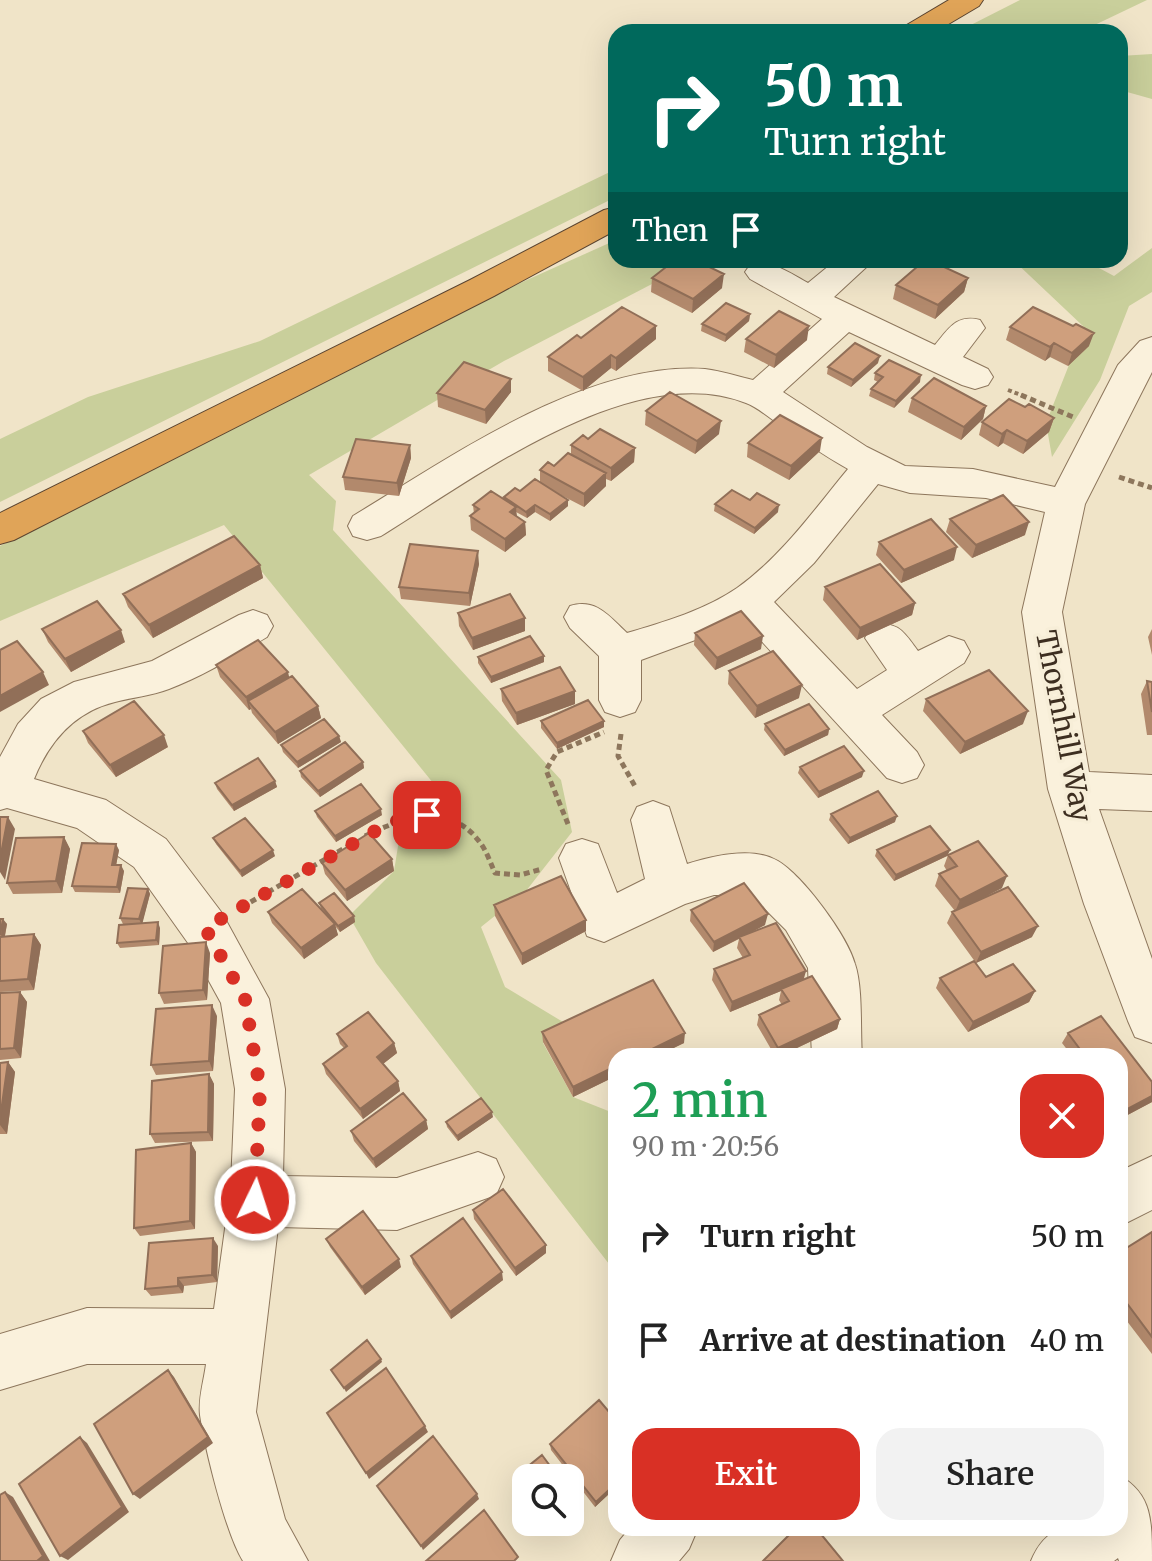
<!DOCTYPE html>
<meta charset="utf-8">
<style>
:root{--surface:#fff;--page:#f2f2f2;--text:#222;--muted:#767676;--accent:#d93025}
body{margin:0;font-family:Merriweather,serif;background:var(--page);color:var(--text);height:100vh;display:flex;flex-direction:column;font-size:30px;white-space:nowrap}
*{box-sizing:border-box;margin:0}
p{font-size:26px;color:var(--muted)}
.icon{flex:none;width:44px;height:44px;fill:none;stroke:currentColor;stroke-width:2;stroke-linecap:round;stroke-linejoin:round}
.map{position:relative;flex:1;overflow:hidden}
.drawer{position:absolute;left:608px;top:1048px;width:520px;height:488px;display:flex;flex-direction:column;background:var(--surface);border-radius:24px;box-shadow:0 8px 32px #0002}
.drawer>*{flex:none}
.hud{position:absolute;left:608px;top:24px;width:520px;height:244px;border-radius:24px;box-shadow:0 8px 32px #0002;background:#00695c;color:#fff;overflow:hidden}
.tools{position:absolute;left:512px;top:1464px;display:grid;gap:16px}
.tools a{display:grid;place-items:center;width:72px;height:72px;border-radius:16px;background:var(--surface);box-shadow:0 8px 32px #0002;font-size:40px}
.pin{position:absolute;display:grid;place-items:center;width:68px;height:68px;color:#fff;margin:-34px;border-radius:16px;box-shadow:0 4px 12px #0006}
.me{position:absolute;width:88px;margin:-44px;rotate:4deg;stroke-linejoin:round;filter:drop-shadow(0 0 6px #0008)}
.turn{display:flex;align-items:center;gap:28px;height:168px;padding:0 24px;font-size:36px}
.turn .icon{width:104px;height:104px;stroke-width:2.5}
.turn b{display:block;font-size:56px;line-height:68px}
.then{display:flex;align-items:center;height:76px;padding:0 24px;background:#0003;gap:16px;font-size:30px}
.round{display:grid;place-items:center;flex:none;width:84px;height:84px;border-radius:24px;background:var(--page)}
.head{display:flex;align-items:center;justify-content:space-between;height:136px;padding:0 24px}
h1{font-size:48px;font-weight:600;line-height:60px;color:#1e9e55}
.primary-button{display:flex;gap:16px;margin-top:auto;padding:16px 24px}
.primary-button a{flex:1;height:92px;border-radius:24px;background:var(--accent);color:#fff;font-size:32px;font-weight:600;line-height:92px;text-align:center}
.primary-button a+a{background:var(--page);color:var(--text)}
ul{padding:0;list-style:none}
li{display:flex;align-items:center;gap:24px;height:104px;padding:0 24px}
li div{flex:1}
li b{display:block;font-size:30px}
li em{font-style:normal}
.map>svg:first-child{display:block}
.green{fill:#c9cf9b}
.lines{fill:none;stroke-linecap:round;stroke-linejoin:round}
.minor-casing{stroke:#8d765c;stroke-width:2}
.highway-casing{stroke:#5b4430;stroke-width:2}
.path-far2{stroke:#8d765c;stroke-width:4;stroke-dasharray:4 3;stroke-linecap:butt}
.path-far1{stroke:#8d765c;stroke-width:5;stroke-dasharray:6 4;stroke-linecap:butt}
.path{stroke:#8d765c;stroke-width:6;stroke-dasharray:7 5;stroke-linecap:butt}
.minor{fill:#faf1dc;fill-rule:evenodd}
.highway{fill:#e0a458;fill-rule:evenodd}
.wall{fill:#b2896c}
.shaded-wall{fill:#916f58}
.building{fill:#cf9f7d;stroke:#916f58;stroke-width:2}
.route{stroke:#d93025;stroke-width:14;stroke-dasharray:0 25.2}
.labels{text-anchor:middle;stroke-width:7;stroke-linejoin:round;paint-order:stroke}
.street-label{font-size:28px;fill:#3d2e20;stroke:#f7eed8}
</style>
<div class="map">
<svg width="1152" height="1561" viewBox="0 0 1152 1561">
<rect width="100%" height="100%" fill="#f0e4c8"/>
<!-- green -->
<path class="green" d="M1020,0H1147L1080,32H957Z
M1152,54V99L1120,90V56Z
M616,169V197L0,502V439L88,397L260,341Z
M616,240V260H698L504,361L309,475L336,501L333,530L561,780L572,832L526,891L481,927L505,987L573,1028L543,1043L573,1097L616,1114V1273L376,963L349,916L394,871L404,809L442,794L224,525L0,621V546L509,288Z
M1152,248V292L1129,306L1100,380L1052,457L1046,423L1084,327L1013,260H1084L1114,276Z"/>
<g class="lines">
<defs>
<path id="minor" d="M836,260H874L834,297L935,345C949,328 957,314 980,320L985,328L963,357L988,369L993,377L988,385L975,389L962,385L849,332L783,392L867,447L905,466L973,469L1055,487L1118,365L1140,341L1152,337V372L1085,504L1062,612L1089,772L1152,775V811L1099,809L1152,959V1043L1135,1037L1128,1021L1084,904L1048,789L1022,612L1045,512L986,498L910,493L878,484L814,563L774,602L857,689L887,670L865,638L871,627C897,619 904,632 918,651L949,636L964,641L970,652L964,663L882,715L917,752L924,765L917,778L902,783L887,778L744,622L641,660V700L635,712L620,717L605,712L599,700V656L570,628L564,617L570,606C596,598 609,616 627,633C664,622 705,610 737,588C781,557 814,510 848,469C823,455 800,439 777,423C767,416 757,407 746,403C633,358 473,479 381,536L367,540L353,536L348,526L353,516C451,457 586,361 705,369C721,371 737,376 753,380L822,319L750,279L745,272L750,265C772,259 789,273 808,283Z
M253,610L267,615L273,626L267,637C235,656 204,676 169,689C151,696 134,697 115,702C74,712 49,742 34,779L106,800L166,839L222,913L269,999L285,1089L283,1176L397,1178L478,1152L496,1159L504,1177L496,1195L397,1230L278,1227L256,1412L285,1519L308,1561H243C226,1534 205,1449 200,1415C198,1399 204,1380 206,1364H87L0,1390V1334L87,1308L214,1309L231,1185L235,1089L221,1003L188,943L134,867L77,828L7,808L0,810V757L18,724L41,699L74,682L152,661L239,615Z
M653,801L669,807L687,864C712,856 753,846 778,861C803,876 847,935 855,964C863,988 860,1029 862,1056H812L808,968L786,930L751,895H714L685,904L604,942L587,936L559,858L566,844L582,839L598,844L617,893L645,879L631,820L637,807Z
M1152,1156V1210L1120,1226V1171Z
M1120,1476C1152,1494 1152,1521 1152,1561H1119L1118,1558L1114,1561H1031C1050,1516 1078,1528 1120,1528Z
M630,1528H698L689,1549L679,1561H611L620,1540Z"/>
<path id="highway" d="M949,0H983L979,6L935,32H901L905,26Z
M616,207V230L494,296L14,540L0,544V513L470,280L604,210Z"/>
</defs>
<!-- minor casing -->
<use href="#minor" class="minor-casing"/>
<!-- highway casing -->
<use href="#highway" class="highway-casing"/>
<!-- path-far2 -->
<path class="path-far2" d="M1008,390L1026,397"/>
<!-- path-far1 -->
<path class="path-far1" d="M1021,395L1073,417
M1119,477L1152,488
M621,734L618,756L636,788
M568,824L546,770L557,752L604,732
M365,836C401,818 449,802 478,840C486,849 490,862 495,873L520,875L542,869
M242,907L357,841"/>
<!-- path -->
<path class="path" d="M240,908L245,905"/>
<!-- minor -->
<use href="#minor" class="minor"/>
<!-- highway -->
<use href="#highway" class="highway"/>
</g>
<!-- wall -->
<path class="wall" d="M652,278L722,288L692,313L651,292Z
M968,278L964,292L935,319L893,299L896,285Z
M750,314L749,321L725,342L701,331L702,324Z
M1010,327L1089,346L1068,366L1050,357L1045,361L1006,340Z
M656,339L616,371L611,368L583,391L548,371V357Z
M746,339L807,340L774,368L744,352Z
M878,363L851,387L827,374L828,367Z
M875,373L920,382L894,408L869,396L871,389L878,382L874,380Z
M511,392L486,424L438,407L437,393Z
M912,398L986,406L983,419L961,440L908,412Z
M1025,407L1054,418L1049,432L1023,454L1003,443L998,447L979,435L982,422Z
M646,411L719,434L695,454L645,425Z
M588,439L635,448L634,462L611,481L606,479V486L584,507L555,492L568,500V506L550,521L535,512L527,518L516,512L517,516L525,522L526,535L505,552L471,530L470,516L474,514L473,505L504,499L540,483V470L554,466L571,455V445Z
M748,443L820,451L789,480L747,457Z
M410,445L411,458L399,496L345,490L343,477Z
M750,500L778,512L754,534L714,511L715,504Z
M950,519L1025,535L972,558L946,532Z
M879,542L954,560L901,583L876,555Z
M479,564L470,606L401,599L399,587Z
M260,565L263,578L153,638L128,607L123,594Z
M825,587L915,603L912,615L857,640L823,600Z
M458,613L525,618V631L473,650L459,626Z
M42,629L125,642L71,672L48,642Z
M1152,629V655L1148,637Z
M695,633L761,649L715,670L694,645Z
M544,656V662L491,683L478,663V657Z
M216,665L289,677L318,706L321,718L278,744L252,713L251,709L249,710L220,677Z
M729,671L799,698L755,718L728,684Z
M1147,681L1152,682V735H1147L1141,694Z
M501,689L575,691V704L517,725L502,701Z
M926,699L1023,724L960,754L923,711Z
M541,721H604V727L557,749L541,728Z
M765,724L829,729L828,735L784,756L764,730Z
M83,731L168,747L116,777L88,743Z
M339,736L341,742L298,768L283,752L281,745Z
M363,762L364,768L320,797L301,777L300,771Z
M800,767L862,777L818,798L798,773Z
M275,781L277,787L234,811L217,789L215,783Z
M315,811L382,815L336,842L317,817Z
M831,814L895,822L848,844L829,820Z
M64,837L70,849L62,893L13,894L7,883Z
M213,838L275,856L242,877L216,844Z
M119,850L116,865L124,871L120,893L75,892L72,886Z
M877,850H950L947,856L894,881L875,856Z
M948,855L1002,888L973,903L1032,937L976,963L947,923L952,912L955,911L935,886L939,874L947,871L944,866Z
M392,859L394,871L347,901L325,874L322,863Z
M148,889L150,894L142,923L160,928L159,945L120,948L117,943L133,924H123L120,918Z
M319,903L354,916L355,922L340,932L335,926L338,935L304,959L272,923L268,912L321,908Z
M494,905L586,920V931L522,965L495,916Z
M691,910L765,925L750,933L803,980L840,1019L837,1029L780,1056H775L757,1025L759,1015L782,1005L779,1000L781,991L730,1012L712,980L714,969L743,958L737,948L739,939L713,952L690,921Z
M0,919L7,924L5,936L34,934L41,945L34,990L0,992Z
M210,953L207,1000L164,1004L159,993Z
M986,977L1035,991L1029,1002L968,1032L936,988L940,978Z
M20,992L27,1002L21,1058L0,1060V993Z
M217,1016L213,1071L156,1075L151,1065Z
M1101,1016L1152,1082V1102L1120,1119V1056H1072L1062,1043L1068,1033Z
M542,1032L684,1043L657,1056H616V1076L573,1097L543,1042Z
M337,1034L394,1043L397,1053L383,1064L398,1081L400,1091L363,1119L326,1074L323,1064L344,1048L340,1044Z
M8,1062L15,1072L7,1134H0V1063Z
M209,1074L214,1084L213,1141L155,1143L150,1134Z
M493,1117L458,1141L447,1127L446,1122Z
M426,1120L428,1129L376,1168L354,1141L351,1131Z
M191,1143L196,1152L195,1229L140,1236L134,1228Z
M473,1210L546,1253L516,1276L474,1219Z
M1152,1232V1354L1120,1312V1252Z
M326,1239L401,1267L365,1295L330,1247Z
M218,1246L217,1282L184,1286L183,1293L151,1296L145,1289Z
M411,1256L503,1280L451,1319L413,1264Z
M616,1420V1500L610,1493L595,1507L551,1450L550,1444Z"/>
<!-- shaded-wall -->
<path class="shaded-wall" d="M724,274L722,288L692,313L693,299Z
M968,278L964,292L935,319L938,305Z
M750,314L749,321L725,342L726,335Z
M656,326V339L616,371V358Z
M809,326L807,340L774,368L776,355Z
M1094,333L1089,346L1068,366L1072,353Z
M1054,343L1050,357L1045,361L1050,347Z
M611,355V368L583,391V377Z
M880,356L878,363L851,387L853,380Z
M921,375L920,382L894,408L896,401Z
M511,379V392L486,424L485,410Z
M986,406L983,419L961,440L964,427Z
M1054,418L1049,432L1023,454L1027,441Z
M721,421L719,434L695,454L697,441Z
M1007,430L1003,443L998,447L1002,434Z
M822,438L820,451L789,480L791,466Z
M410,445L411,458L399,496L397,483Z
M635,448L634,462L611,481V468Z
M606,473V486L584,507V494Z
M568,500V506L550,521V514Z
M535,505V512L527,518L526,512Z
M779,505L778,512L754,534L755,528Z
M516,507L517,520L510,512Z
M525,522L526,535L505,552V539Z
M1029,522L1025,535L972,558L976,545Z
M957,547L954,560L901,583L904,570Z
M478,551L479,564L470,606L469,593Z
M260,565L263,578L153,638L149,625Z
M915,603L912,615L857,640L860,628Z
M525,618V631L473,650L472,638Z
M121,630L125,642L71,672L65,659Z
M763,636L761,649L715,670L717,658Z
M544,656V662L491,683V677Z
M43,672L49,685L0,712V696Z
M288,672L291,685L248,701L251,709L249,710L246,697Z
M802,685L799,698L755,718L757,706Z
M575,691V704L517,725L516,713Z
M318,706L321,718L278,744L275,732Z
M1028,711L1023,724L960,754L965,742Z
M604,721V727L557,749V743Z
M829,729L828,735L784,756L785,750Z
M164,735L168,747L116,777L110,765Z
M339,736L341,742L298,768L297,762Z
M363,762L364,768L320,797L318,791Z
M864,771L862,777L818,798L819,792Z
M275,781L277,787L234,811L232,805Z
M381,809L382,815L336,842L335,836Z
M897,816L895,822L848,844L850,838Z
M8,817L15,829L5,880L0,872V859Z
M64,837L70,849L62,893L56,881Z
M116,844L119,850L115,871L112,865Z
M273,850L275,856L242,877L240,871Z
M950,850L947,856L894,881L896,875Z
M392,859L394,871L347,901L345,890Z
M121,865L124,871L120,893L117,887Z
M1007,876L1002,888L955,912L960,900Z
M148,889L150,894L142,925L139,919Z
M768,914L765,925L713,952L714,942Z
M354,916L355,922L340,932L338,926Z
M3,919L7,924L4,940L1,935Z
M586,920V931L522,965V954Z
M158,922L160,928L159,945L156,940Z
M335,924L338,935L304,959L301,948Z
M1038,926L1032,937L976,963L981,952Z
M34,934L41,945L34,990L28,979Z
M206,942L210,953L207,1000L203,990Z
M806,971L803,982L730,1012L732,1002Z
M1035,991L1029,1002L968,1032L973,1022Z
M20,992L27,1002L21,1058L14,1048Z
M212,1005L217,1016L213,1071L209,1061Z
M840,1019L837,1029L780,1056H776L778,1048Z
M685,1033L684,1043L657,1056H638Z
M394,1043L397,1053L379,1067L377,1057Z
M8,1062L15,1072L7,1134L0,1125V1119Z
M616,1066V1076L573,1097V1087Z
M209,1074L214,1084L213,1141L208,1132Z
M398,1081L400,1091L363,1119L360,1109Z
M1152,1096V1102L1120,1119V1113Z
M492,1112L493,1117L458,1141L457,1136Z
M426,1120L428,1129L376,1168L373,1159Z
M191,1143L196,1152L195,1229L190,1221Z
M213,1238L218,1246L217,1282L212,1275Z
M546,1245V1253L516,1276L515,1268Z
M399,1259L401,1267L365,1295L362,1287Z
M502,1272L503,1280L451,1319L450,1312Z
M178,1278L184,1286L183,1293L178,1286Z
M381,1359L382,1362L346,1392L344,1388Z
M168,1370L174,1377L213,1443L140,1499L133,1494Z
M425,1426L428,1432L369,1479L366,1473Z
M80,1437L87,1443L129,1512L68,1560L60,1556Z
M611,1488L610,1493L595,1507L596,1502Z
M5,1492L13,1497L50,1561H37Z
M477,1494L479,1499L423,1550L421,1546Z"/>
<!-- building -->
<path class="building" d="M675,260H695L724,274L693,299L652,278Z
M925,260H929L968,278L938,305L896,285Z
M726,303L750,314L726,335L702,324Z
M622,307L656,326L616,358L611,355L583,377L548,357L577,335L581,338Z
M1033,307L1073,326L1076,324L1094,333L1072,353L1054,343L1050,347L1010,327Z
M779,311L809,326L776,355L746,339Z
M855,343L880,356L853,380L828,367Z
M889,360L921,375L896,401L871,389L883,377L875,373Z
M464,362L511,379L485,410L437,393Z
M934,378L986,406L964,427L912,398Z
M670,392L721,421L697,441L646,411Z
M1009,399L1025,407L1029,404L1054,418L1027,441L1007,430L1002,434L982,422Z
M780,415L822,438L791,466L748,443Z
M600,429L635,448L611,468L571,445L583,435L588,439Z
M356,439L410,445L397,483L343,477Z
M568,453L606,473L584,494L540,470L548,462L554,466Z
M535,479L568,500L550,514L535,505L526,512L504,497L515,488L520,491Z
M732,490L750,500L757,493L779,505L755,528L715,504Z
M491,491L516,507L510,512L525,522L505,539L470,516L479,509L473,505Z
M1003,495L1029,522L976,545L950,519Z
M931,519L957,547L904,570L879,542Z
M234,536L260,565L149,625L123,594Z
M410,544L478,551L469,593L399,587Z
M880,564L915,603L860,628L825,587Z
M510,594L525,618L472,638L458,613Z
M97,601L121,630L65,659L42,629Z
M741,611L763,636L717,658L695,633Z
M530,636L544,656L491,677L478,657Z
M258,640L288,672L246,697L216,665Z
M17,641L43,672L0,696V650Z
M773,651L802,685L757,706L729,671Z
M560,667L575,691L516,713L501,689Z
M989,670L1028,711L965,742L926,699Z
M292,676L318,706L275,732L248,701Z
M1147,681L1152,682V712Z
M588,700L604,721L557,743L541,721Z
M134,701L164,735L110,765L83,731Z
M809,704L829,729L785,750L765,724Z
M324,719L339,736L297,762L281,745Z
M345,742L363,762L318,791L300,771Z
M844,746L864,771L819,792L800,767Z
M258,758L275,781L232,805L215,783Z
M361,784L381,809L335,836L315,811Z
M878,791L897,816L850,838L831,814Z
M0,817H8L0,859Z
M245,818L273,850L240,871L213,838Z
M930,826L950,850L896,875L877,850Z
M369,833L392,859L345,890L322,863Z
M64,837L56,881L7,883L16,838Z
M978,841L1007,876L960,900L939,874L957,866L948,855Z
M82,843L116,844L112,865H121L117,887L72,886Z
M561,876L586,920L522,954L494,905Z
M744,883L768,914L714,942L691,910Z
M1008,887L1038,926L981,952L952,912Z
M128,888L148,889L139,919L120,918Z
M302,889L335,924L301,948L268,912Z
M334,893L354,916L338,926L319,903Z
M0,919H3L0,935Z
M158,922L156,940L117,943L119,925Z
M776,923L806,971L732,1002L714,969L750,955L739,937Z
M34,934L28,979L0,981V937Z
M206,942L203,990L159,993L163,946Z
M974,961L986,977L1013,964L1035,991L973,1022L940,978Z
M812,976L840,1019L778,1048L759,1015L789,1001L781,989Z
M653,980L685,1033L638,1056H616V1066L573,1087L542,1032Z
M20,992L14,1048L0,1049V993Z
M212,1005L209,1061L151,1065L156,1009Z
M368,1012L394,1043L377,1057L398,1081L360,1109L323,1064L347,1046L337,1034Z
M1101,1016L1152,1082V1096L1120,1113V1056H1085L1068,1033Z
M8,1062L0,1119V1063Z
M209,1074L208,1132L150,1134L152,1081Z
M403,1093L426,1120L373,1159L351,1131Z
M481,1098L492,1112L457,1136L446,1122Z
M191,1143L190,1221L134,1228L136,1150Z
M503,1189L546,1245L515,1268L473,1210Z
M363,1211L399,1259L362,1287L326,1239Z
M463,1218L502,1272L450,1312L411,1256Z
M1152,1232V1337L1120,1294V1252Z
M213,1238L212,1275L178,1278V1286L145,1289L149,1243Z
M367,1340L381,1359L344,1388L331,1370Z
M386,1368L425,1426L366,1473L327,1413Z
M168,1370L208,1437L133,1494L94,1424Z
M599,1400L616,1420V1494L611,1488L596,1502L550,1444Z
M433,1436L477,1494L421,1546L377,1486Z
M80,1437L122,1507L60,1556L19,1484Z
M542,1455L559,1478H534L526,1468Z
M5,1492L43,1556L37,1561H0V1495Z
M484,1510L518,1557L514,1561H426Z
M796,1528H816L843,1561H763Z"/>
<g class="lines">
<!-- route -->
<path class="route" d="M255,1200L260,1089L245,999L205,928L391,822L427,815"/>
</g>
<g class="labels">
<!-- street labels -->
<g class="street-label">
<text transform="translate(1064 726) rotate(79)" y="10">Thornhill Way</text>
</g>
</g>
</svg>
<div class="tools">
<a><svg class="icon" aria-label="search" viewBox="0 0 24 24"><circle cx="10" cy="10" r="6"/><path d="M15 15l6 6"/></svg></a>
</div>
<div class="pin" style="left:427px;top:815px;background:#d93025"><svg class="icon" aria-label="arrive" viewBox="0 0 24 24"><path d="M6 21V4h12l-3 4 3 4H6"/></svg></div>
<svg class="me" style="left:255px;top:1200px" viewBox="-20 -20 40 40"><circle r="17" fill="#d93025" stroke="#fff" stroke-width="3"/><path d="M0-11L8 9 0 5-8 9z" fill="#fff"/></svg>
<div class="hud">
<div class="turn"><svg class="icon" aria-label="right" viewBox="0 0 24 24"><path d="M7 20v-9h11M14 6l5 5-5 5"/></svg><div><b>50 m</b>Turn right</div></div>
<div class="then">Then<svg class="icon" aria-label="arrive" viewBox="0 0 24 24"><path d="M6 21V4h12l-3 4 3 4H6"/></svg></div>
</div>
<section class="drawer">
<div class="head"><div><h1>2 min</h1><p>90 m · 20:56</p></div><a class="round" style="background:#d93025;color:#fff"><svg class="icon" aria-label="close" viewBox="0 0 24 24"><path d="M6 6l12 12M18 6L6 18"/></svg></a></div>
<ul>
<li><svg class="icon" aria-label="right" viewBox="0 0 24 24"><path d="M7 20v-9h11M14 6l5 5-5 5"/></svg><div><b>Turn right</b></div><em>50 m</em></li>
<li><svg class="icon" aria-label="arrive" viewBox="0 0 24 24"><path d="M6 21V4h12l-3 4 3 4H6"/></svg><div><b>Arrive at destination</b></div><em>40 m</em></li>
</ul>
<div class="primary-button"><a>Exit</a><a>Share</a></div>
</section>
</div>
